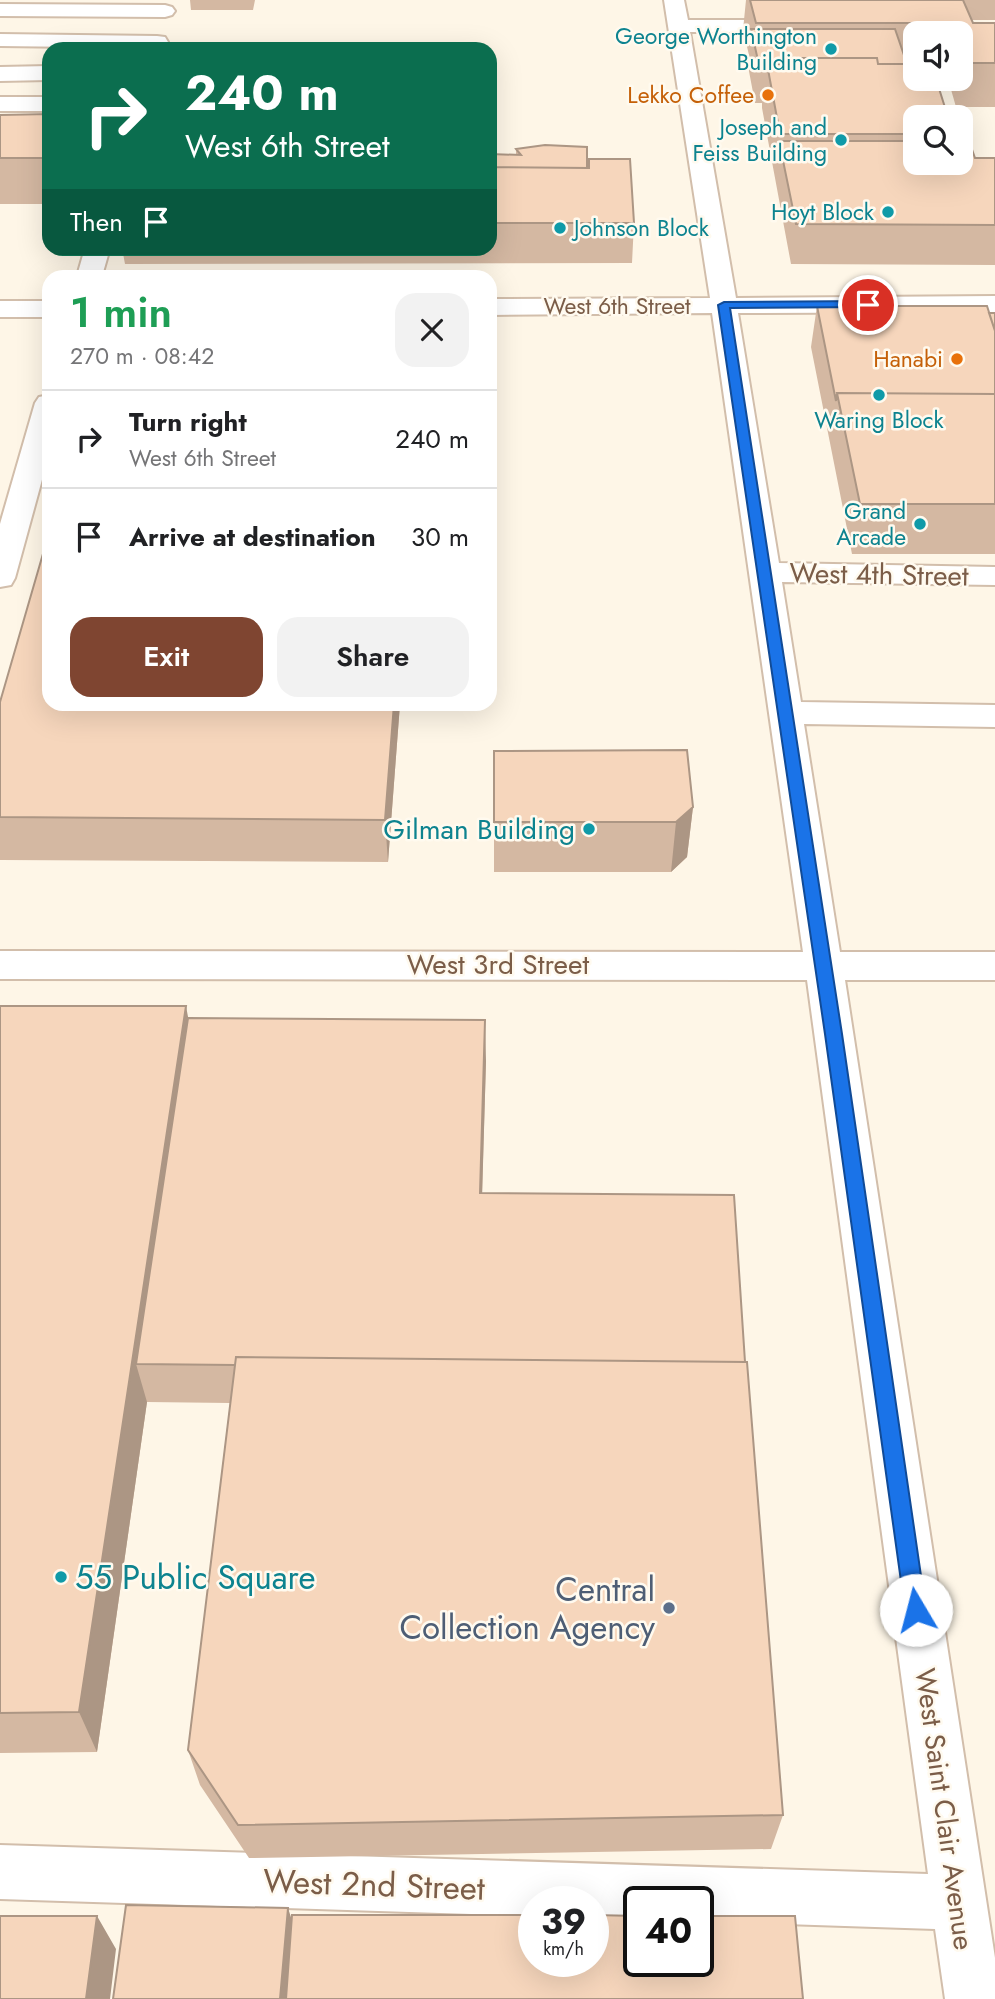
<!DOCTYPE html>
<meta charset="utf-8">
<style>
:root{--surface:#fff;--page:#f2f2f2;--text:#202124;--muted:#757577;--line:#e0e0e0;--accent:#7f4531}
body{margin:0;font-family:Jost,sans-serif;background:var(--page);color:var(--text);height:100vh;display:flex;flex-direction:column;font-size:26px;white-space:nowrap}
*{box-sizing:border-box;margin:0}
p{font-size:23px;color:var(--muted)}
.icon{flex:none;width:38px;height:38px;fill:none;stroke:currentColor;stroke-width:2;stroke-linecap:round;stroke-linejoin:round}
.map{position:relative;flex:1;overflow:hidden}
.details{position:absolute;left:42px;top:270px;width:455px;height:441px;display:flex;flex-direction:column;background:var(--surface);border-radius:21px;box-shadow:0 7px 28px #0002}
.details>*{flex:none}
.hud{position:absolute;left:42px;top:42px;width:455px;height:214px;border-radius:21px;box-shadow:0 7px 28px #0002;background:#0b6e4f;color:#fff;overflow:hidden}
.fabs{position:absolute;left:903px;top:21px;display:grid;gap:14px}
.fabs a{display:grid;place-items:center;width:70px;height:70px;border-radius:14px;background:var(--surface);box-shadow:0 7px 28px #0002;font-size:35px}
.speed{position:absolute;left:518px;top:1886px;display:flex;gap:14px;font-size:35px;font-weight:700;text-align:center}
.speed>*{display:grid;place-content:center;width:91px;height:91px;border-radius:50%;background:var(--surface);box-shadow:0 7px 28px #0002;line-height:1}
.speed small{font-size:18px;font-weight:400}
.speed .limit{border:4px solid #111;border-radius:10px;background:#fff;color:#111}
.pin{position:absolute;display:grid;place-items:center;width:60px;height:60px;color:#fff;margin:-30px;border:4px solid #fff;border-radius:50%;box-shadow:0 2px 7px #0007}
.me{position:absolute;width:77px;margin:-38px;rotate:352deg;stroke-linejoin:round;filter:drop-shadow(0 0 5px #0008)}
.turn{display:flex;align-items:center;gap:24px;height:147px;padding:0 28px;font-size:32px}
.turn .icon{width:91px;height:91px;stroke-width:2.5}
.turn b{display:block;font-size:49px;line-height:60px}
.then{display:flex;align-items:center;height:66px;padding:0 28px;background:#0003;gap:14px;font-size:26px}
.round{display:grid;place-items:center;flex:none;width:74px;height:74px;border-radius:21px;background:var(--page)}
.headline{display:flex;align-items:center;justify-content:space-between;height:119px;padding:0 28px}
h1{font-size:42px;font-weight:600;line-height:52px;color:#1e9e55}
.primary-button{display:flex;gap:14px;margin-top:auto;padding:14px 28px}
.primary-button a{flex:1;height:80px;border-radius:21px;background:var(--accent);color:#fff;font-size:28px;font-weight:600;line-height:80px;text-align:center}
.primary-button a+a{background:var(--page);color:var(--text)}
ul{padding:0;list-style:none}
li{display:flex;align-items:center;gap:21px;height:98px;padding:0 28px;border-top:2px solid var(--line)}
li div{flex:1}
li b{display:block;font-size:26px}
li em{font-style:normal}
.map>svg:first-child{display:block}
.lines{fill:none;stroke-linecap:round;stroke-linejoin:round}
.minor-casing{stroke:#d2beab;stroke-width:4}
.minor{fill:#fff;fill-rule:evenodd}
.wall{fill:#d4b8a2}
.shaded-wall{fill:#ac9684}
.building{fill:#f6d6bc;stroke:#ac9684;stroke-width:2}
.route{fill:#1a73e8;stroke:#114b97;stroke-width:2}
.culture-dot{fill:#0f9aa8;stroke:#fffaef;stroke-width:2.5}
.food-dot{fill:#e8710a;stroke:#fffaef;stroke-width:2.5}
.service-dot{fill:#5c6f8a;stroke:#fffaef;stroke-width:2.5}
.labels{text-anchor:middle;stroke-width:5;stroke-linejoin:round;paint-order:stroke}
.far-culture-label{font-size:23px;fill:#0d838f;stroke:#fffaef;text-anchor:end}
.far-food-label{font-size:23px;fill:#c56008;stroke:#fffaef;text-anchor:end}
.far-street-label{font-size:23px;fill:#7b5d48;stroke:#fffaef}
.street-label{font-size:28px;fill:#7b5d48;stroke:#fffaef}
.culture-label{font-size:28px;fill:#0d838f;stroke:#fffaef;text-anchor:end}
.near-culture-label{font-size:33px;fill:#0d838f;stroke:#fffaef;text-anchor:start}
.near-service-label{font-size:33px;fill:#4e5e75;stroke:#fffaef;text-anchor:end}
.near-street-label{font-size:33px;fill:#7b5d48;stroke:#fffaef}
</style>
<div class="map">
<svg width="995" height="1999" viewBox="0 0 995 1999">
<rect width="100%" height="100%" fill="#fef6e7"/>
<g class="lines">
<defs>
<path id="minor" d="M664,0H684L688,20H796L803,22L807,26L803,30L796,32H690L736,298L995,296V312L738,313L779,563L995,567V585L782,582L801,702L995,705V727L804,724L840,952H995V980H845L995,1958V1999H945L935,1929L698,1921V1902H639V1919L593,1918V1902H534V1916L0,1899V1845L928,1874L807,980L0,979V951L803,952L712,313L490,315V299L710,298Z
M0,4L165,5L172,7L175,11L172,15L165,17L0,16Z
M0,34L157,36L165,37L168,42L165,47L157,48L0,46Z
M49,66V80L0,81V67Z
M0,97H49V111H0Z
M85,248H110L102,276H77Z
M0,301H49V317H0Z
M49,395V454L15,578L11,585L0,587V524L35,403L39,397Z"/>
</defs>
<!-- minor casing -->
<use href="#minor" class="minor-casing"/>
<!-- minor -->
<use href="#minor" class="minor"/>
</g>
<!-- wall -->
<path class="wall" d="M190,0H255L253,10H191Z
M746,0H995V20H971L973,23H995V107H956L948,79H961V33H915V163L975,158H995V265L791,264L762,108V103H755L748,66L749,55L743,30Z
M49,114V204H0V115Z
M516,149L587,168H588L589,159L634,223L632,263L125,264L122,248H490V154L516,155Z
M817,306L995,313V554H852L811,347Z
M0,702L49,704H400L388,862L0,860Z
M494,751L693,807L687,857L671,872H494Z
M0,1006L188,1018L486,1061L482,1193L745,1362L783,1815L771,1849L249,1858L200,1785L188,1750L230,1403L147,1402L97,1752L0,1753Z"/>
<!-- shaded-wall -->
<path class="shaded-wall" d="M394,704H400L388,862L385,820Z
M693,807L687,857L671,872L676,822Z
M186,1006L196,1060L136,1364L147,1402L97,1752L79,1712Z
M485,1020L486,1061L481,1233L480,1193Z
M288,1908L295,1930L289,1999H280Z
M97,1916L116,1949L110,1999H86Z"/>
<!-- building -->
<path class="building" d="M750,0H963L973,23H995V63H964L961,51V33H955L952,23H756Z
M751,29H895L907,64H878L877,58H797L796,64H767V65H759Z
M797,58H877L878,64H915V79H936L948,117H915V134H780L767,64H798Z
M49,114V158H0V115Z
M779,141H915V163H961V141H969L975,158H995V225L796,224Z
M545,145L587,147V168L490,167V154L521,155L516,149Z
M589,159H630L634,223H490V167L589,168Z
M817,306H987L995,331V394L837,393L836,401Z
M989,313H995V331Z
M837,393L995,394V504H860Z
M49,533V704H394L385,820L0,817V702Z
M687,750L693,807L676,822H494V751Z
M0,1006H186L79,1712L0,1713Z
M188,1018L485,1020L480,1193L734,1195L745,1362L236,1357L235,1365L136,1364Z
M236,1357L747,1362L783,1815L238,1825L188,1750Z
M126,1905L288,1908L280,1999H113Z
M292,1915H534V1962H593V1915L639,1916V1962H698V1916H795L803,1999H286Z
M0,1916H97L86,1999H0Z"/>
<!-- route -->
<path class="route" d="M868,301L872,302V307L730,308L842,1034L926,1610L923,1617L916,1620L908,1617L905,1610L825,1034L718,305L724,302Z"/>
<!-- markers -->
<g class="culture-dot">
<circle cx="831" cy="49" r="7"/>
<circle cx="841" cy="140" r="7"/>
<circle cx="888" cy="212" r="7"/>
<circle cx="560" cy="228" r="7"/>
<circle cx="879" cy="395" r="7"/>
<circle cx="920" cy="524" r="7"/>
<circle cx="589" cy="829" r="7"/>
<circle cx="61" cy="1577" r="7"/>
</g>
<g class="food-dot">
<circle cx="768" cy="95" r="7"/>
<circle cx="957" cy="359" r="7"/>
</g>
<circle class="service-dot" cx="669" cy="1608" r="7"/>
<g class="labels">
<!-- far-culture labels -->
<g class="far-culture-label">
<text x="817" y="44">George Worthington<tspan x="817" dy="26">Building</tspan></text>
<text x="827" y="135">Joseph and<tspan x="827" dy="26">Feiss Building</tspan></text>
<text x="874" y="220">Hoyt Block</text>
<text x="574" y="236" text-anchor="start">Johnson Block</text>
<text x="879" y="428" text-anchor="middle">Waring Block</text>
<text x="906" y="519">Grand<tspan x="906" dy="26">Arcade</tspan></text>
</g>
<!-- far-food labels -->
<g class="far-food-label">
<text x="754" y="103">Lekko Coffee</text>
<text x="943" y="367">Hanabi</text>
</g>
<!-- far-street labels -->
<g class="far-street-label">
<text x="617" y="314">West 6th Street</text>
</g>
<!-- street labels -->
<g class="street-label">
<text transform="translate(879 574) rotate(1)" y="10">West 4th Street</text>
<text x="498" y="974">West 3rd Street</text>
<text transform="translate(945 1809) rotate(82)" y="10">West Saint Clair Avenue</text>
</g>
<!-- culture labels -->
<g class="culture-label">
<text x="575" y="839">Gilman Building</text>
</g>
<!-- near-culture labels -->
<g class="near-culture-label">
<text x="75" y="1589">55 Public Square</text>
</g>
<!-- near-service labels -->
<g class="near-service-label">
<text x="655" y="1601">Central<tspan x="655" dy="38">Collection Agency</tspan></text>
</g>
<!-- near-street labels -->
<g class="near-street-label">
<text transform="translate(374 1884) rotate(2)" y="12">West 2nd Street</text>
</g>
</g>
</svg>
<div class="fabs">
<a><svg class="icon" aria-label="sound" viewBox="0 0 24 24"><path d="M4 9h4l5-4v14l-5-4H4zM17 9q2 3 0 6"/></svg></a>
<a><svg class="icon" aria-label="search" viewBox="0 0 24 24"><circle cx="10" cy="10" r="6"/><path d="M15 15l6 6"/></svg></a>
</div>
<div class="speed"><div>39<small>km/h</small></div><div class="limit">40</div></div>
<div class="pin" style="left:868px;top:305px;background:#d93025"><svg class="icon" aria-label="arrive" viewBox="0 0 24 24"><path d="M6 21V4h12l-3 4 3 4H6"/></svg></div>
<svg class="me" style="left:916px;top:1610px" viewBox="-20 -20 40 40"><circle r="19" fill="#fff"/><path d="M0-13L10 11 0 6-10 11z" fill="#1a73e8"/></svg>
<div class="hud">
<div class="turn"><svg class="icon" aria-label="right" viewBox="0 0 24 24"><path d="M7 20v-9h11M14 6l5 5-5 5"/></svg><div><b>240 m</b>West 6th Street</div></div>
<div class="then">Then<svg class="icon" aria-label="arrive" viewBox="0 0 24 24"><path d="M6 21V4h12l-3 4 3 4H6"/></svg></div>
</div>
<section class="details">
<div class="headline"><div><h1>1 min</h1><p>270 m · 08:42</p></div><a class="round"><svg class="icon" aria-label="close" viewBox="0 0 24 24"><path d="M6 6l12 12M18 6L6 18"/></svg></a></div>
<ul>
<li><svg class="icon" aria-label="right" viewBox="0 0 24 24"><path d="M7 20v-9h11M14 6l5 5-5 5"/></svg><div><b>Turn right</b><p>West 6th Street</p></div><em>240 m</em></li>
<li><svg class="icon" aria-label="arrive" viewBox="0 0 24 24"><path d="M6 21V4h12l-3 4 3 4H6"/></svg><div><b>Arrive at destination</b></div><em>30 m</em></li>
</ul>
<div class="primary-button"><a>Exit</a><a>Share</a></div>
</section>
</div>
